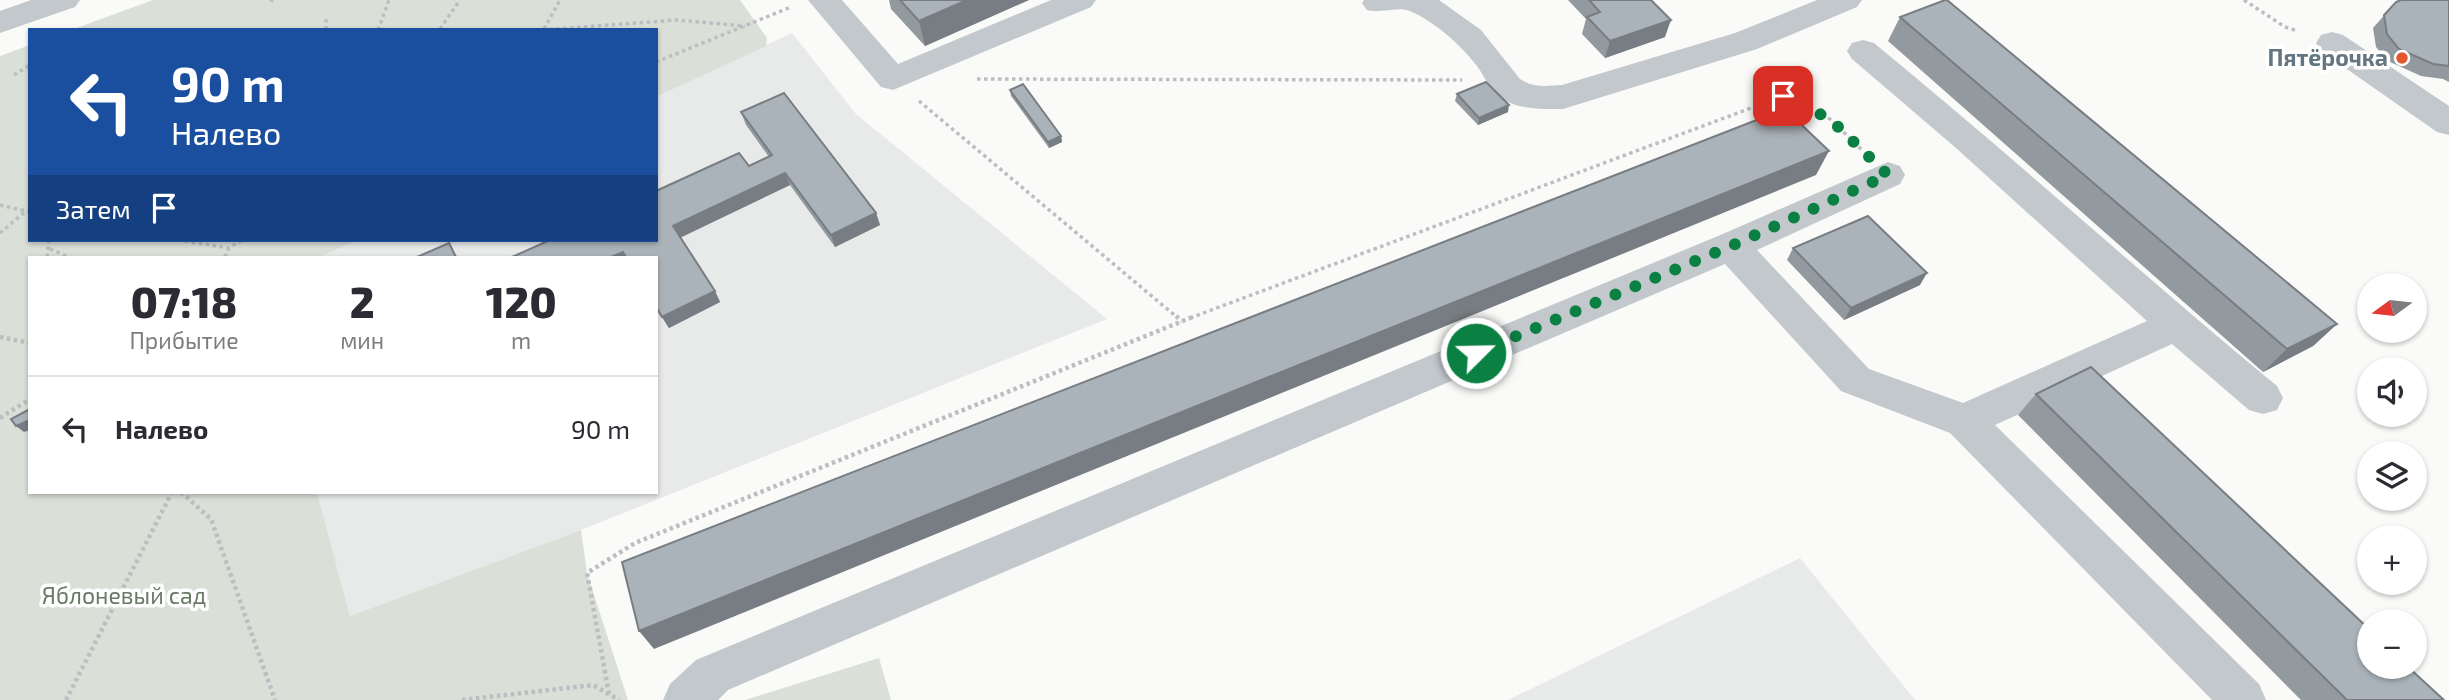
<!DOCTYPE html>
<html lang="ru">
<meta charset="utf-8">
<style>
:root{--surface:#fff;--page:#f7f7f7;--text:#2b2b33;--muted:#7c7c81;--line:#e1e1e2}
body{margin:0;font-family:"Exo 2",sans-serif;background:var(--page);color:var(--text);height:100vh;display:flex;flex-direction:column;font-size:26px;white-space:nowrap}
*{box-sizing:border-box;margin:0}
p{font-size:23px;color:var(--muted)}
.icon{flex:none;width:38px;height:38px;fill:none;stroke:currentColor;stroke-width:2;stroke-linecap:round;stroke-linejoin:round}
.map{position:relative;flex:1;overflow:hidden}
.details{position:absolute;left:28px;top:256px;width:630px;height:238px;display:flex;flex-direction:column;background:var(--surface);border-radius:0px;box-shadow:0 2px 5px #0004}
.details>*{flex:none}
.banner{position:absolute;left:28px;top:28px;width:630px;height:214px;border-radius:0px;box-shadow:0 2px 5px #0004;background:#1a4fa0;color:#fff;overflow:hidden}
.needle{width:46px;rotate:255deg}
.tools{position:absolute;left:2357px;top:273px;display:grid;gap:14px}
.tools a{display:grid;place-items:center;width:70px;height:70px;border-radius:50%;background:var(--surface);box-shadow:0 2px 5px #0004;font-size:35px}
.pin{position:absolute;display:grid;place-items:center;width:60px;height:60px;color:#fff;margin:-30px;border-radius:14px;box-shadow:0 4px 10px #0006}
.me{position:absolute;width:77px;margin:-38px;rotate:67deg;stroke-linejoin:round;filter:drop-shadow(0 0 5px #0008)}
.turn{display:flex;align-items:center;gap:24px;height:147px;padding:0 28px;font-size:32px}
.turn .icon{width:91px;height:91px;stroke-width:2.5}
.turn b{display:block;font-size:49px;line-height:60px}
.then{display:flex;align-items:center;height:66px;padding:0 28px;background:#0003;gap:14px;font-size:26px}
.eta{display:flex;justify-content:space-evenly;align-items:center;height:119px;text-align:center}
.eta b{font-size:42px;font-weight:800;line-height:49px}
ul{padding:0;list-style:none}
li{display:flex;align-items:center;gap:21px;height:105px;padding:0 28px;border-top:2px solid var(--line)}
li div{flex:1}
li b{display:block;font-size:26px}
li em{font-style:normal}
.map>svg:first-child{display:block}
.built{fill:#e8e9e9}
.green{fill:#dadfd7}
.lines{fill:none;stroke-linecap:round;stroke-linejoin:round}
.path-far1{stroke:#bbbfc2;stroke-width:3.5;stroke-dasharray:3.5 3.5;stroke-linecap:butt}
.path{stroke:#bbbfc2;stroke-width:4.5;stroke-dasharray:3.5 3.5;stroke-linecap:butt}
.minor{fill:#c3c8cc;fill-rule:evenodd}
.wall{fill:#929a9f}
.shaded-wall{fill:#777d82}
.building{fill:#aab3b9;stroke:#777d82;stroke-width:2}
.route{stroke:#0b8043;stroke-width:12;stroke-dasharray:0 21.6}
.poi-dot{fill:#e4572e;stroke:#fff;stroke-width:2.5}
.labels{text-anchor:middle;stroke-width:7;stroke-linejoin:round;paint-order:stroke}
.poi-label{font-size:23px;font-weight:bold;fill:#657683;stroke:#fff;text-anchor:end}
.park-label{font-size:23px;fill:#687a64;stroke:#fff}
</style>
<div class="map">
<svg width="2449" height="700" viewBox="0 0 2449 700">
<rect width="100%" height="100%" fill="#fafaf8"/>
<!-- built -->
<path class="built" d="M792,33L856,114L1107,319L581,530L350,616L317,492H656V257H320L357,240H656V97Z
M1800,558L1915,700H1508Z"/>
<!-- green -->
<path class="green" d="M153,0H740L767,38L766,46L656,97V30H71Z
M30,45V240H357L320,257H30V492H317L350,616L581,530L587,573L628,700H0V56Z
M879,658L891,700H745Z"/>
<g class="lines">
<!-- path-far1 -->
<path class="path-far1" d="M270,0L276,1
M2244,0L2285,27L2298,31
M326,19V30
M440,29L460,0
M544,29L560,0
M378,30L389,0
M397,30H521
M542,30L676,20L745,26
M656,62L791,7
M1764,68L1783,96L1830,119L1862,150
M14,75L30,65
M977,79L1462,80
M919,101L1178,318
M0,205L30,212
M0,233L26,211
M178,240L229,248
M50,249L69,257
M47,257L49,240
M225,257L229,248L242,240
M1190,318L1783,96"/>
<!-- path -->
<path class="path" d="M1176,316L1182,321
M0,337L30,343
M0,418L30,399
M181,492L211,519L275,700
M609,694L587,573L635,543L1195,316
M66,700L172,492
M462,700L593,685L619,700"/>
<!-- minor -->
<path class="minor" d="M31,0H80L75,7L0,33V11Z
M808,0H842L898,64L1051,0H1096L1091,7L893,90L881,87Z
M1364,0H1439L1481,30L1520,79C1533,88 1547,86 1562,85L1735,33L1817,0H1862L1857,7L1757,49L1563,109C1543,109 1522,110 1504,100C1491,93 1485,77 1477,66C1460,44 1435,22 1410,11C1398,6 1380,14 1367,10L1362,3Z
M2332,32L2343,35L2449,106V135L2437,132L2321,51L2316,43L2321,35Z
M1863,40L1874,43C2011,155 2141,274 2277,386L2283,398L2277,410L2263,414L2249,410L2172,344L1995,425L2259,684L2266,700H2212L1950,433L1841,391L1725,264L728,690L718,700H663L670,684L696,660L1718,236L1888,162L1900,166L1905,175L1900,184L1757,250L1869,369L1963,403L2147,321L1956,148L1852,59L1847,51L1852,43Z"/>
</g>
<!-- wall -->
<path class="wall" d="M889,0H1029L925,46L891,9Z
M1568,0H1651L1665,37L1605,58L1582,34L1586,19Z
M2449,0V82L2443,79L2421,76L2388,61L2376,47L2373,28L2396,2Z
M1900,17L2337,324L2313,346L2263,372L1888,41Z
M1010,90L1061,136L1062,142L1049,148L1011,96Z
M1457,94L1508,112L1478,125L1455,101Z
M741,112L876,213L880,225L835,247L790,185L680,238L715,291L720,302L669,328L656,308V257L749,166L769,157L746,125Z
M1793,248L1920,285L1844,320L1787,260Z
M2036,394L2444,700H2301L2018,415Z"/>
<!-- shaded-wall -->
<path class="shaded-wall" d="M967,0H1029L925,46L919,21Z
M1671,20L1665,37L1605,58L1610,41Z
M1509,105L1508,112L1478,125L1479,118Z
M1061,136L1062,142L1049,148L1048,142Z
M1829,151L1816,175L654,649L639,631Z
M785,173L790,185L679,238L673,226Z
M876,213L880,225L835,247L831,235Z
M623,252L626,257H611Z
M1927,273L1920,285L1844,320L1851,308Z
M715,291L720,302L669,328L662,317Z
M2337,324L2313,346L2263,372L2287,349Z
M30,420V430L24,432L16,426Z"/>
<!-- building -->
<path class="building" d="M900,0H967L919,21Z
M1589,0H1651L1671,20L1610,41L1587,17L1600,12Z
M1945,0H1947L2337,324L2287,349L1900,17Z
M2401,0H2449V66L2433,64L2399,49L2387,34L2384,15L2396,2Z
M1486,82L1509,105L1479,118L1457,94Z
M1023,84L1061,136L1048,142L1010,90Z
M784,93L876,213L831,235L785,173L673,226L715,291L662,317L656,307V257H626L623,252L611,257H512L550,240H656V191L739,153L749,166L772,155L741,112Z
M1785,109L1829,151L639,631L622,562Z
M1868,216L1927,273L1851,308L1793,248Z
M449,243L456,257H417Z
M2091,367L2370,630V667H2408L2444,700H2347L2036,394Z
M30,409V420L16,426L11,419Z"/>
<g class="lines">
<!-- route -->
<path class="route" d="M1476,353L1731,246L1888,175L1830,119L1783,96"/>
</g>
<!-- markers -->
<circle class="poi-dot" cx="2402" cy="58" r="7"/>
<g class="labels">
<!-- poi labels -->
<g class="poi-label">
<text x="2388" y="66">Пятёрочка</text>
</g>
<!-- park labels -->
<g class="park-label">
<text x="124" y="604">Яблоневый сад</text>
</g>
</g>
</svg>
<div class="tools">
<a><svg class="needle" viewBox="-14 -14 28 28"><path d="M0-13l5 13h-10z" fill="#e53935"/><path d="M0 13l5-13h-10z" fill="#7c7c81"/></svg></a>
<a><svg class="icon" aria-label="sound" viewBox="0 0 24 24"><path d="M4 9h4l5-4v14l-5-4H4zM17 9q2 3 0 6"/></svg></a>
<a><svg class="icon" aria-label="layers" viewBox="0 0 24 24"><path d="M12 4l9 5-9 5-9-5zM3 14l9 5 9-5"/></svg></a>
<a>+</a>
<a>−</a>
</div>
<div class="pin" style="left:1783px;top:96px;background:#d93025"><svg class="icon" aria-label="arrive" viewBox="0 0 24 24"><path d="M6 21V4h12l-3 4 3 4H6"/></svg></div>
<svg class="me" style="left:1476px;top:353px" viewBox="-20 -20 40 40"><circle r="17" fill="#0b8043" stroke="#fff" stroke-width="3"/><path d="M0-11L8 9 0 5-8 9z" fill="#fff"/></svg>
<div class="banner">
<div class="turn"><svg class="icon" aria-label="left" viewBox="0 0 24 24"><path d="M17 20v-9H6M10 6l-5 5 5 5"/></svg><div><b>90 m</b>Налево</div></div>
<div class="then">Затем<svg class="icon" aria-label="arrive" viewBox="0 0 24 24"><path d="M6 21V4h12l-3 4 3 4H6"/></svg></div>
</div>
<section class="details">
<div class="eta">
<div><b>07:18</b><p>Прибытие</p></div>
<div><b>2</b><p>мин</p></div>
<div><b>120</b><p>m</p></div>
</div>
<ul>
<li><svg class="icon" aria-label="left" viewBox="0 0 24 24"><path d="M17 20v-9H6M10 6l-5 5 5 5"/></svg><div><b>Налево</b></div><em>90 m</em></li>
</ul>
</section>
</div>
